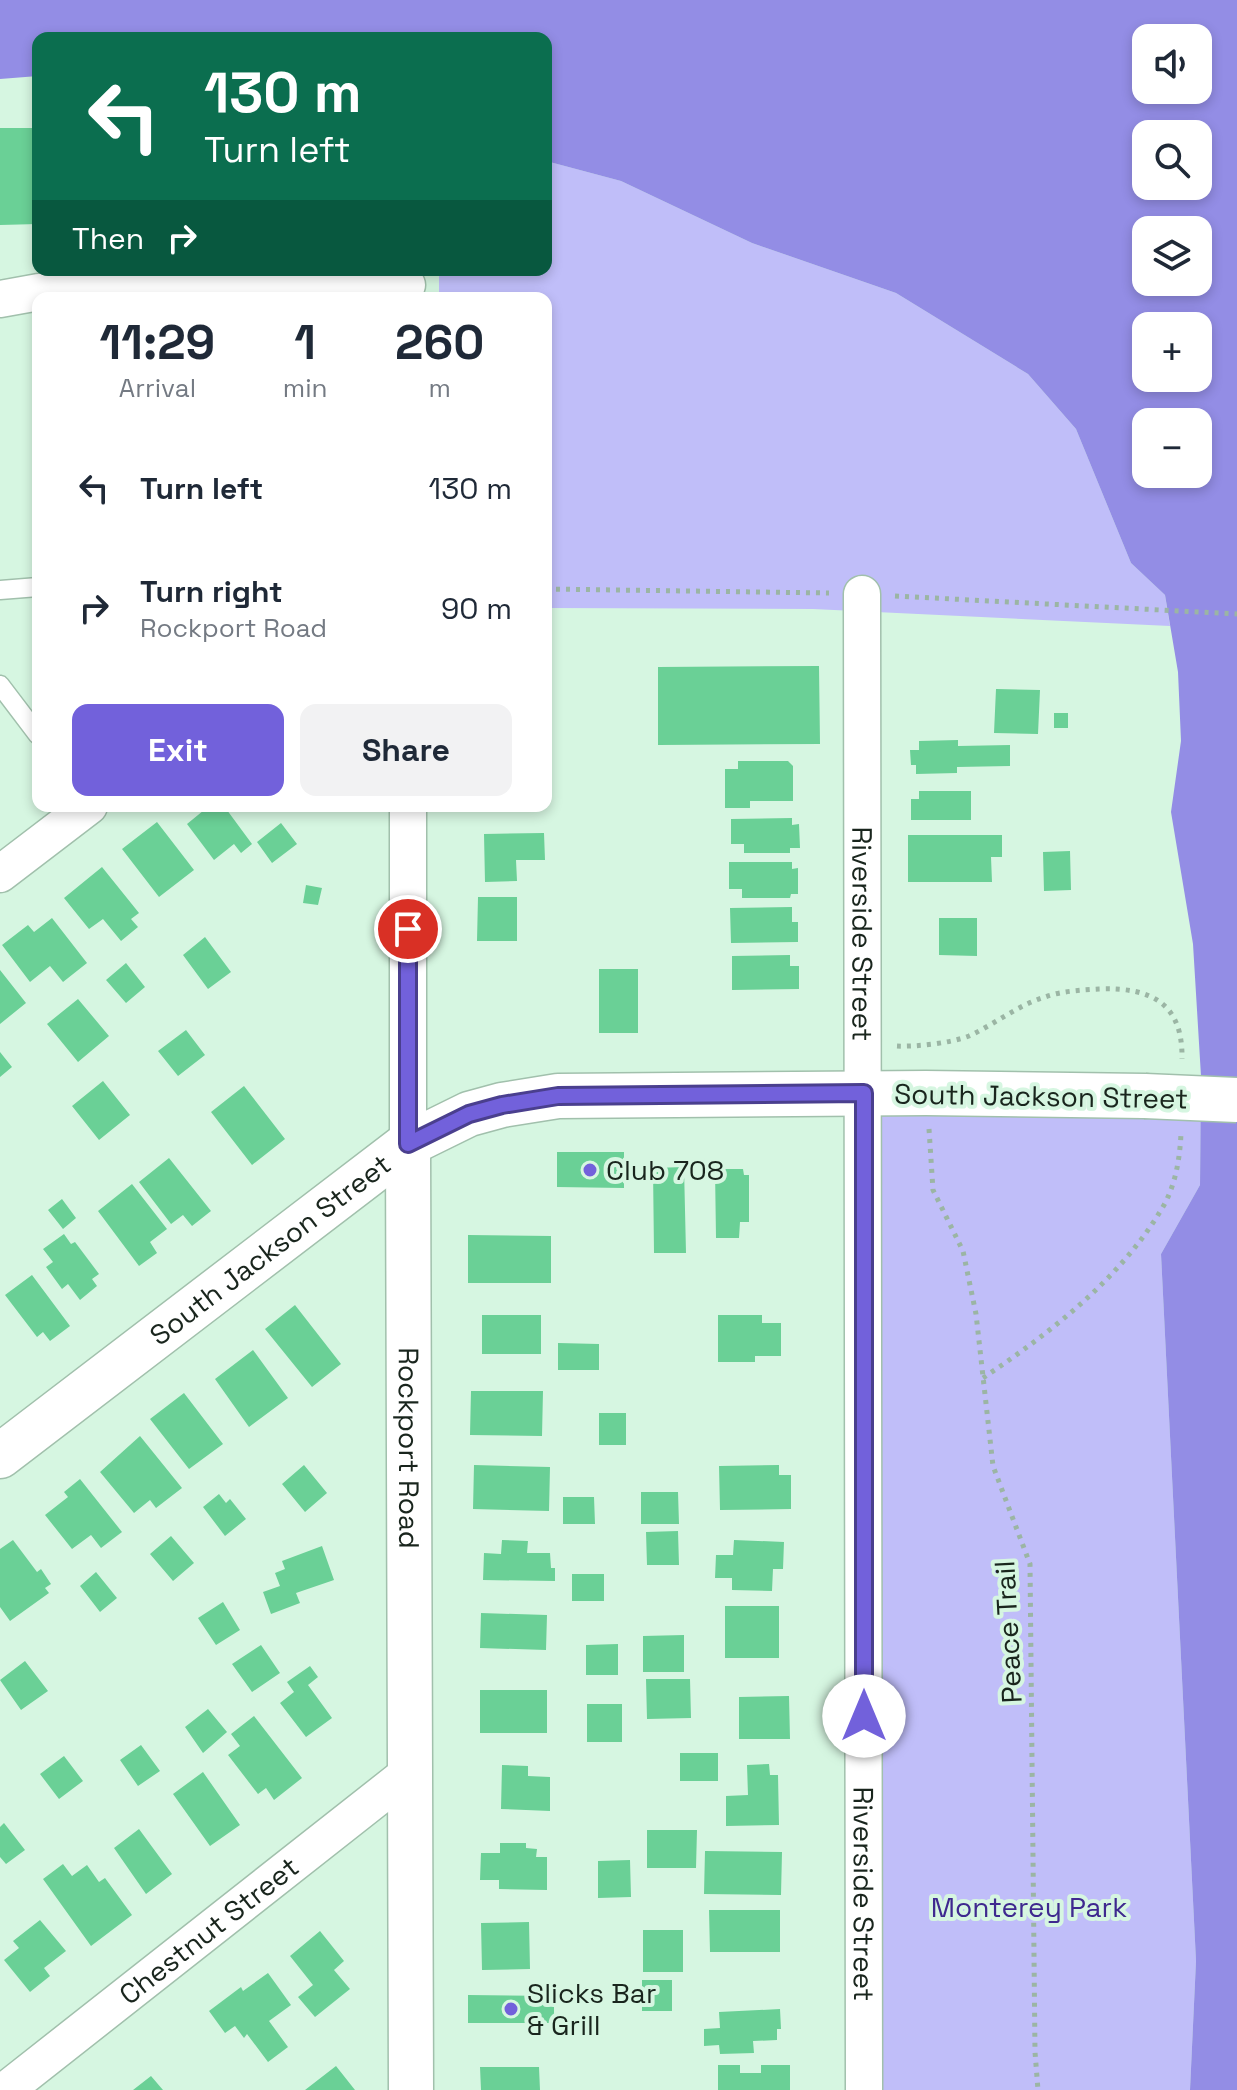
<!DOCTYPE html>
<meta charset="utf-8">
<style>
:root{--surface:#fff;--page:#f2f2f3;--text:#1f2937;--muted:#747a83;--accent:#7261db}
body{margin:0;font-family:"Space Grotesk",sans-serif;background:var(--page);color:var(--text);height:100vh;display:flex;flex-direction:column;font-size:30px;white-space:nowrap}
*{box-sizing:border-box;margin:0}
p{font-size:26px;color:var(--muted)}
.icon{flex:none;width:44px;height:44px;fill:none;stroke:currentColor;stroke-width:2;stroke-linecap:round;stroke-linejoin:round}
.map{position:relative;flex:1;overflow:hidden}
.sheet{position:absolute;left:32px;top:292px;width:520px;height:520px;display:flex;flex-direction:column;background:var(--surface);border-radius:16px;box-shadow:0 4px 12px #0003}
.sheet>*{flex:none}
.top-card{position:absolute;left:32px;top:32px;width:520px;height:244px;border-radius:16px;box-shadow:0 4px 12px #0003;background:#0b6e4f;color:#fff;overflow:hidden}
.buttons{position:absolute;left:1132px;top:24px;display:grid;gap:16px}
.buttons a{display:grid;place-items:center;width:80px;height:80px;border-radius:16px;background:var(--surface);box-shadow:0 4px 12px #0003;font-size:40px}
.pin{position:absolute;display:grid;place-items:center;width:68px;height:68px;color:#fff;margin:-34px;border:4px solid #fff;border-radius:50%;box-shadow:0 2px 8px #0007}
.me{position:absolute;width:88px;margin:-44px;rotate:0deg;stroke-linejoin:round;filter:drop-shadow(0 0 6px #0008)}
.turn{display:flex;align-items:center;gap:28px;height:168px;padding:0 40px;font-size:36px}
.turn .icon{width:104px;height:104px;stroke-width:2.5}
.turn b{display:block;font-size:56px;line-height:68px}
.then{display:flex;align-items:center;height:76px;padding:0 40px;background:#0003;gap:16px;font-size:30px}
.eta{display:flex;justify-content:space-evenly;align-items:center;height:136px;text-align:center}
.eta b{font-size:48px;font-weight:700;line-height:56px}
.button{display:flex;gap:16px;margin-top:auto;padding:16px 40px}
.button a{flex:1;height:92px;border-radius:16px;background:var(--accent);color:#fff;font-size:32px;font-weight:700;line-height:92px;text-align:center}
.button a+a{background:var(--page);color:var(--text)}
ul{padding:0;list-style:none}
li{display:flex;align-items:center;gap:24px;height:120px;padding:0 40px}
li div{flex:1}
li b{display:block;font-size:30px}
li em{font-style:normal}
.map>svg:first-child{display:block}
.green{fill:#c0bef9}
.water{fill:#938de5;fill-rule:evenodd}
.building{fill:#6ad096}
.lines{fill:none;stroke-linecap:round;stroke-linejoin:round}
.service-casing{stroke:#a1c0ac;stroke-width:21}
.minor-casing{stroke:#a1c0ac;stroke-width:39}
.tertiary-casing{stroke:#a1c0ac;stroke-width:47}
.path{stroke:#9bb5a4;stroke-width:5;stroke-dasharray:4 6;stroke-linecap:butt}
.service{stroke:#fff;stroke-width:18}
.minor{stroke:#fff;stroke-width:36}
.tertiary{stroke:#fff;stroke-width:44}
.tertiary-bridge-casing{stroke:#a1c0ac;stroke-width:47;stroke-linecap:butt}
.tertiary-bridge{stroke:#fff;stroke-width:44}
.route-casing{stroke:#4a3f8e;stroke-width:20}
.route{stroke:#7261db;stroke-width:14}
.poi-dot{fill:#7261db;stroke:#d6f6e1;stroke-width:3}
.labels{text-anchor:middle;stroke-width:8;stroke-linejoin:round;paint-order:stroke}
.street-label{font-size:28px;fill:#19251d;stroke:#d6f6e1}
.poi-label{font-size:28px;fill:#19251d;stroke:#d6f6e1;text-anchor:start}
.park-label{font-size:28px;fill:#3f298f;stroke:#d6f6e1}
</style>
<div class="map">
<svg width="1237" height="2090" viewBox="0 0 1237 2090">
<rect width="100%" height="100%" fill="#d6f6e1"/>
<!-- green -->
<path class="green" d="M546,161L621,181L752,243L896,293L1028,374L1076,429L1131,563L1165,595L1170,626L813,609L546,608V298H439V270H546Z
M864,1093L1201,1099L1200,1185L1161,1254L1196,1961L1190,2090H864Z"/>
<!-- water -->
<path class="water" d="M0,0H1237V2090H1190L1196,1961L1161,1254L1200,1185L1201,1076L1193,944L1171,812L1181,741L1178,672L1165,595L1131,563L1076,429L1028,374L896,293L752,243L621,181L546,161V38H38V76L0,79ZM1146,38H1198V90H1146ZM1146,134H1198V186H1146ZM1146,230H1198V282H1146ZM1146,326H1198V378H1146ZM1146,422H1198V474H1146Z"/>
<!-- building -->
<path class="building" d="M0,128H38V224L0,225Z
M35,458H38V539H35Z
M819,666L820,744L658,745V667Z
M996,689L1040,690L1038,734L994,733Z
M1054,713H1068V728H1054Z
M958,740V746L1010,745V766L957,767V773L916,774V765H911L910,750H919V741Z
M738,761H788L793,766V801H750V808H725V769H738Z
M919,791H971V820H911V799H919Z
M209,806H224L252,844L241,853L234,844L214,860L187,824Z
M792,818V825L799,824L800,848H790V853H744V844H731V819Z
M157,822L194,870L159,897L122,849Z
M281,823L297,844L272,863L257,842Z
M544,833L545,860H516L517,881L485,882L484,834Z
M908,835H1002V857H991L992,882H908Z
M1070,851L1071,890L1044,891L1043,852Z
M729,862H792V869L798,868V894H791L790,898H742V889H729Z
M102,867L139,913L131,919L138,927L121,941L103,919L89,929L64,898Z
M306,885L322,888L318,905L303,903Z
M478,897H517V941H477Z
M792,907V922H798V942L731,943L730,908Z
M52,918L87,963L63,982L50,966L30,982L2,945L28,925L34,932Z
M939,918H977V956L939,955Z
M205,937L231,972L208,989L183,955Z
M790,955V966H799V989L732,990V956Z
M126,963L145,987L126,1003L106,980Z
M599,969H638V1033H599Z
M0,970L26,1003L0,1024Z
M78,999L109,1036L78,1062L47,1024Z
M186,1030L205,1055L178,1076L158,1051Z
M0,1052L12,1067L0,1077Z
M103,1081L130,1115L99,1140L72,1106Z
M244,1086L285,1139L252,1165L211,1112Z
M557,1152H624V1188L557,1187Z
M169,1158L211,1211L192,1226L183,1215L171,1224L139,1182Z
M684,1167L686,1253H654L653,1168Z
M715,1169H743L744,1175H749V1222H740L739,1238H716Z
M132,1184L167,1229L150,1242L157,1253L139,1266L98,1211Z
M62,1199L76,1218L63,1229L48,1210Z
M64,1234L71,1244L75,1242L99,1274L92,1279L97,1286L80,1300L68,1284L62,1289L46,1267L53,1262L43,1249Z
M468,1235L551,1236V1283H468Z
M32,1275L70,1326L50,1341L43,1332L37,1337L5,1295Z
M295,1305L341,1364L312,1387L265,1329Z
M482,1315H541V1354H482Z
M718,1315H762V1323H781V1356H755V1362H718Z
M558,1343L599,1344V1370H558Z
M253,1350L288,1398L249,1427L215,1379Z
M471,1391H543L542,1436L470,1435Z
M184,1393L223,1444L189,1469L150,1419Z
M599,1413H626V1445H599Z
M140,1436L182,1488L156,1508L150,1500L134,1513L100,1472Z
M304,1465L327,1493L305,1512L282,1484Z
M474,1465L550,1467L549,1511L473,1509Z
M779,1465V1475H791V1509L720,1510L719,1466Z
M80,1479L122,1532L101,1548L91,1535L72,1549L45,1515L68,1497L64,1492Z
M641,1492H678L679,1524H641Z
M219,1494L226,1503L230,1499L246,1519L225,1536L203,1507Z
M563,1497H594L595,1524H563Z
M678,1531L679,1565H647L646,1532Z
M171,1536L194,1563L173,1581L150,1554Z
M13,1540L37,1572L41,1569L51,1584L45,1588L49,1593L10,1621L0,1607V1549Z
M502,1540L528,1541L527,1553H550L551,1568H555V1581L483,1580L484,1553L501,1554Z
M734,1540L784,1542L783,1569H773L772,1591L732,1590V1578H715L716,1555H733Z
M322,1546L334,1580L296,1593L300,1603L271,1614L263,1592L280,1586L275,1573L285,1569L282,1561Z
M96,1572L117,1598L100,1612L80,1586Z
M572,1574H604V1601H572Z
M223,1602L240,1630L216,1645L198,1618Z
M725,1606H779V1658H725Z
M481,1613L547,1615L546,1650L480,1648Z
M684,1635V1672H643V1636Z
M618,1644V1675H586V1645Z
M261,1645L280,1673L252,1692L232,1664Z
M25,1661L48,1691L21,1710L0,1680Z
M310,1666L318,1677L308,1685L332,1718L306,1737L280,1703L294,1692L287,1682Z
M646,1679H690L691,1718L647,1719Z
M480,1690H547V1733H480Z
M789,1696L790,1739H739V1697Z
M587,1704H622V1742H587Z
M208,1709L227,1732L203,1753L185,1727Z
M254,1716L302,1778L274,1800L266,1788L258,1794L228,1755L240,1746L231,1734Z
M141,1745L160,1771L138,1786L120,1760Z
M680,1753H718V1781H680Z
M64,1756L83,1781L59,1799L40,1774Z
M769,1764L770,1775H778L779,1825L726,1826V1796L748,1795L747,1765Z
M502,1765L528,1766V1776L550,1777V1811L501,1809Z
M203,1772L240,1825L210,1846L173,1794Z
M4,1823L25,1850L6,1864L0,1857V1827Z
M139,1829L172,1874L146,1894L114,1848Z
M647,1830H697L696,1868H647Z
M500,1843H526V1848L537,1849L536,1857H547V1890L499,1889V1880H480L481,1853H500Z
M705,1851L782,1852L781,1895L704,1894Z
M630,1860L631,1897L598,1898V1861Z
M63,1864L72,1876L87,1865L99,1882L105,1878L132,1915L91,1946L43,1879Z
M709,1910H780V1952H710Z
M40,1920L66,1951L44,1968L50,1976L30,1992L4,1960L19,1948L13,1941Z
M529,1922L530,1969L482,1970L481,1923Z
M643,1930H683V1972H643Z
M320,1931L344,1961L334,1970L350,1989L315,2017L298,1997L313,1985L290,1956Z
M268,1973L291,2005L269,2021L288,2047L268,2062L247,2034L244,2038L235,2026L225,2033L209,2011L241,1987L243,1991Z
M642,1980H672V2011H642Z
M468,1995L554,1996V2023H468Z
M780,2009L781,2029H777V2040L753,2041L754,2053L720,2054L719,2045L704,2046V2029L720,2028L719,2012Z
M718,2065H740V2073H761V2065H790V2090H718Z
M336,2066L355,2090H305Z
M480,2067H539L540,2090H481Z
M151,2076L163,2090H133Z"/>
<g class="lines">
<defs>
<path id="service" d="M0,590L38,587
M0,685L38,735"/>
<g id="minor">
<path d="M0,299L39,292L407,285"/>
<path id="s1" d="M862,594L864,2090"/>
<path d="M408,806V1144"/>
<path d="M0,874L89,806"/>
<path id="s2" d="M6,2090L411,1771"/>
</g>
<g id="tertiary">
<path id="s3" d="M408,1144L411,2090"/>
<path id="s4" d="M0,1456L408,1144L469,1114L502,1105L558,1096L926,1093L1145,1096"/>
</g>
</defs>
<!-- service casing -->
<use href="#service" class="service-casing"/>
<!-- minor casing -->
<use href="#minor" class="minor-casing"/>
<!-- tertiary casing -->
<use href="#tertiary" class="tertiary-casing"/>
<!-- path -->
<path class="path" d="M546,589L829,593
M895,596L1237,614
M897,1046C916,1047 951,1043 969,1036C995,1024 1018,1005 1045,997C1061,991 1082,990 1099,989C1151,987 1183,1003 1182,1059
M929,1129L933,1190L963,1251L976,1314L993,1466L1030,1564L1035,2052L1038,2090
M983,1378C1051,1332 1122,1278 1164,1205C1176,1183 1180,1157 1181,1133"/>
<!-- service -->
<use href="#service" class="service"/>
<!-- minor -->
<use href="#minor" class="minor"/>
<!-- tertiary -->
<use href="#tertiary" class="tertiary"/>
<defs>
<path id="tertiary-bridge" d="M1145,1096L1237,1100"/>
</defs>
<!-- tertiary-bridge casing -->
<use href="#tertiary-bridge" class="tertiary-bridge-casing"/>
<!-- tertiary-bridge -->
<use href="#tertiary-bridge" class="tertiary-bridge"/>
</g>
<g class="lines">
<defs>
<path id="route" d="M408,929V1144L469,1114L502,1105L558,1096L864,1093V1716"/>
</defs>
<!-- route casing -->
<use href="#route" class="route-casing"/>
<!-- route -->
<use href="#route" class="route"/>
</g>
<!-- markers -->
<g class="poi-dot">
<circle cx="590" cy="1170" r="8"/>
<circle cx="511" cy="2009" r="8"/>
</g>
<g class="labels">
<!-- street labels -->
<g class="street-label">
<text dy="10" stroke="none"><textPath href="#s1" startOffset="340">Riverside Street</textPath></text>
<text transform="translate(1041 1096) rotate(1)" y="10">South Jackson Street</text>
<text dy="10" stroke="none"><textPath href="#s4" startOffset="340">South Jackson Street</textPath></text>
<text dy="10" stroke="none"><textPath href="#s3" startOffset="304">Rockport Road</textPath></text>
<text transform="translate(1008 1632) rotate(-93)" y="10">Peace Trail</text>
<text dy="10" stroke="none"><textPath href="#s1" startOffset="1300">Riverside Street</textPath></text>
<text dy="10" stroke="none"><textPath href="#s2" startOffset="258">Chestnut Street</textPath></text>
</g>
<!-- poi labels -->
<g class="poi-label">
<text x="606" y="1180">Club 708</text>
<text x="527" y="2003">Slicks Bar<tspan x="527" dy="32">&amp; Grill</tspan></text>
</g>
<!-- park labels -->
<g class="park-label">
<text x="1029" y="1917">Monterey Park</text>
</g>
</g>
</svg>
<div class="buttons">
<a><svg class="icon" aria-label="sound" viewBox="0 0 24 24"><path d="M4 9h4l5-4v14l-5-4H4zM17 9q2 3 0 6"/></svg></a>
<a><svg class="icon" aria-label="search" viewBox="0 0 24 24"><circle cx="10" cy="10" r="6"/><path d="M15 15l6 6"/></svg></a>
<a><svg class="icon" aria-label="layers" viewBox="0 0 24 24"><path d="M12 4l9 5-9 5-9-5zM3 14l9 5 9-5"/></svg></a>
<a>+</a>
<a>−</a>
</div>
<div class="pin" style="left:408px;top:929px;background:#d93025"><svg class="icon" aria-label="arrive" viewBox="0 0 24 24"><path d="M6 21V4h12l-3 4 3 4H6"/></svg></div>
<svg class="me" style="left:864px;top:1716px" viewBox="-20 -20 40 40"><circle r="19" fill="#fff"/><path d="M0-13L10 11 0 6-10 11z" fill="#7261db"/></svg>
<div class="top-card">
<div class="turn"><svg class="icon" aria-label="left" viewBox="0 0 24 24"><path d="M17 20v-9H6M10 6l-5 5 5 5"/></svg><div><b>130 m</b>Turn left</div></div>
<div class="then">Then<svg class="icon" aria-label="right" viewBox="0 0 24 24"><path d="M7 20v-9h11M14 6l5 5-5 5"/></svg></div>
</div>
<section class="sheet">
<div class="eta">
<div><b>11:29</b><p>Arrival</p></div>
<div><b>1</b><p>min</p></div>
<div><b>260</b><p>m</p></div>
</div>
<ul>
<li><svg class="icon" aria-label="left" viewBox="0 0 24 24"><path d="M17 20v-9H6M10 6l-5 5 5 5"/></svg><div><b>Turn left</b></div><em>130 m</em></li>
<li><svg class="icon" aria-label="right" viewBox="0 0 24 24"><path d="M7 20v-9h11M14 6l5 5-5 5"/></svg><div><b>Turn right</b><p>Rockport Road</p></div><em>90 m</em></li>
</ul>
<div class="button"><a>Exit</a><a>Share</a></div>
</section>
</div>
